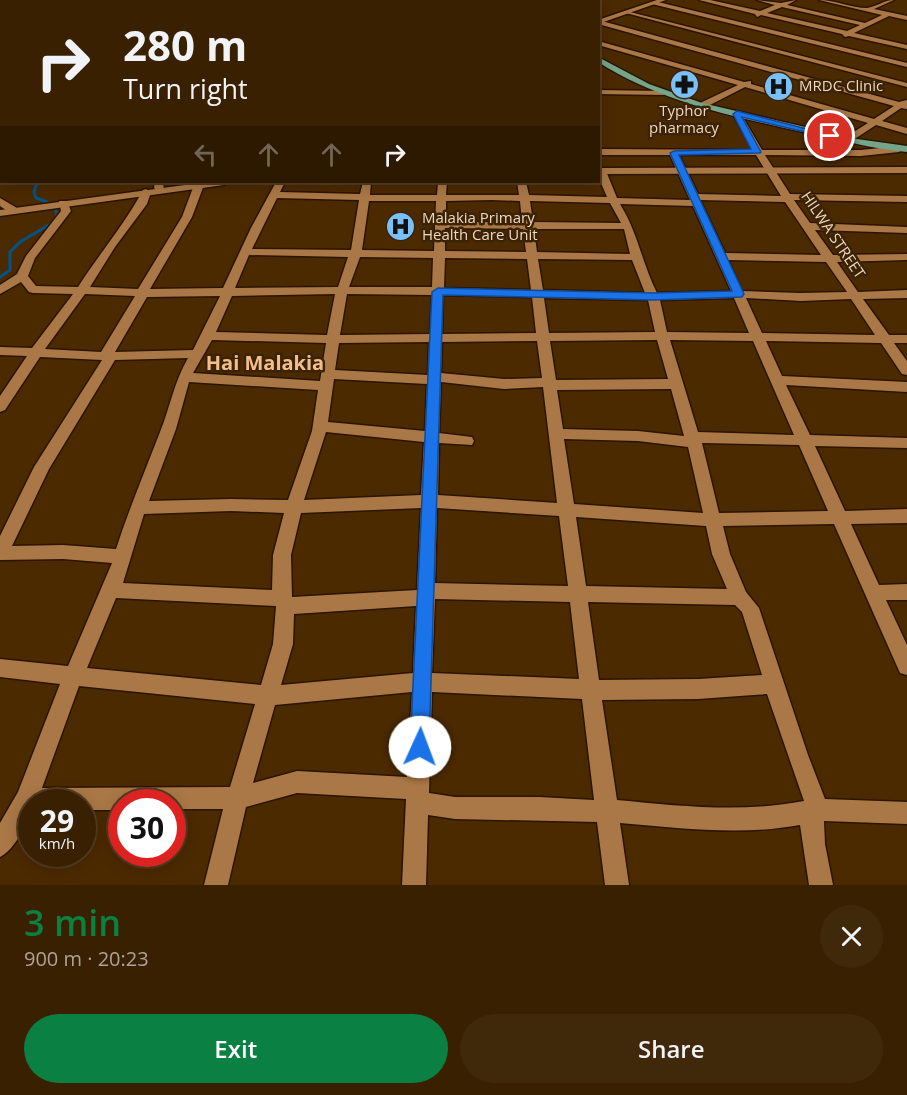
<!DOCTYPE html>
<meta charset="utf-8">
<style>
:root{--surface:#392000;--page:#40280a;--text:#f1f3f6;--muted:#aba399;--line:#533e22;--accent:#0b8043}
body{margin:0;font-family:"Open Sans",sans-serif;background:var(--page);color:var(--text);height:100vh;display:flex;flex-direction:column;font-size:22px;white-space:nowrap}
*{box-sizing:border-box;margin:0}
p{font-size:20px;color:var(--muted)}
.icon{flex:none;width:33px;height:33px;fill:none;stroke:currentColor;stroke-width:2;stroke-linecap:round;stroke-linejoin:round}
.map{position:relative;height:885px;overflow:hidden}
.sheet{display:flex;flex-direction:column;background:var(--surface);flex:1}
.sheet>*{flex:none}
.guide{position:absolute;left:0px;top:0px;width:600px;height:183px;box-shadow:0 3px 15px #0003,0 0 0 2px var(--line);background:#392000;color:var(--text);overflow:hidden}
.speed{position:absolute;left:18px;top:789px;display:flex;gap:12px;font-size:30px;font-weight:700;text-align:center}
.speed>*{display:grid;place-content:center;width:78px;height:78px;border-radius:50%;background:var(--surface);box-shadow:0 3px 15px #0003,0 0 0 2px var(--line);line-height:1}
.speed small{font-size:15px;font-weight:400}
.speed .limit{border:9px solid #d22;background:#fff;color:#111}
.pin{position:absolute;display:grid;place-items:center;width:51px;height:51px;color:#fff;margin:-26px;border:3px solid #fff;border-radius:50%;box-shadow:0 2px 6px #0007}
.me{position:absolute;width:66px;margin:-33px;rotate:2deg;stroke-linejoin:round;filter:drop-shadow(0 0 4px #0008)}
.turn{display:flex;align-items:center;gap:21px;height:126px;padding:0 24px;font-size:27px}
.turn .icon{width:78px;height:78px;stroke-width:2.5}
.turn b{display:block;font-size:42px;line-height:51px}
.lanes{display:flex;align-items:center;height:57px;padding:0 24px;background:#0003;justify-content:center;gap:30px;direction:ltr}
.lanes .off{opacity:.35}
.round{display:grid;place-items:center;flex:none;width:63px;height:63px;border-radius:32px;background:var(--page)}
.headline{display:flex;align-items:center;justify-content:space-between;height:102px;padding:0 24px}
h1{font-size:36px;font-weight:600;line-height:45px;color:var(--accent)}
.button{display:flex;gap:12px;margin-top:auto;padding:12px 24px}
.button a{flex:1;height:69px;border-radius:36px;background:var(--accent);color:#fff;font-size:24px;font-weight:600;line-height:69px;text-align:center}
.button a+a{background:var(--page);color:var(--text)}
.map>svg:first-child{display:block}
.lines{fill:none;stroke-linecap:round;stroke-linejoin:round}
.stream{stroke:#005487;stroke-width:3}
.minor-casing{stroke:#2c1400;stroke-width:3}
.tertiary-casing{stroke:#2c1400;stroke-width:3}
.primary-casing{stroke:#2c1400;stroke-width:3}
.minor{fill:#aa7846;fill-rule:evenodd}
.tertiary{fill:#aa7846;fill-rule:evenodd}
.primary{fill:#73a589;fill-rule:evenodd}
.route{fill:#1a73e8;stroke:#114b97;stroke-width:1.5}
.labels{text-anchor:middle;stroke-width:5;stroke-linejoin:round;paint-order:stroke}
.far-poi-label{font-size:15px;fill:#f2d7be;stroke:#3b2307;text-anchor:start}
.far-street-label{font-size:15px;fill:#f2d7be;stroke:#3b2307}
.neighbourhood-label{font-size:20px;font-weight:bold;fill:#f4be8b;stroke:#3b2307}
</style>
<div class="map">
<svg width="907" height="885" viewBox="0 0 907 885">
<rect width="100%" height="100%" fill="#4c2a00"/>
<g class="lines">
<!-- stream -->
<path class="stream" d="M37,182L34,192L36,198L47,202
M0,277L10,270V252L20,242L57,220L56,210"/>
<defs>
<path id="minor" d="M47,0H54L56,2H48Z
M112,0H119L121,2H113Z
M180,0H189L176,2Z
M244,0L255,2H246Z
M269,0H278L265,2Z
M309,0L320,2H311Z
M361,0H367V2H361Z
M429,0H435L428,2Z
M465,0H471V2H465Z
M503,0H509V2H503Z
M575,0H581L583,2H576Z
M699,0H710L760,11L775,5L757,0L781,3L796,0L787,5L865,23L882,15L819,0C835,0 851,8 867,8C876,7 884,0 894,0L874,9L907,16V20L889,16L854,33L907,45V49L849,36L845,37L842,34L761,15L757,17L755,14ZM782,7L860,25L847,31L767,13Z
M654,1L907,63V67L652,4Z
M0,8H2V12H0Z
M626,11L907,83V87L626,13Z
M598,20L899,102L907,100V109L901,108L882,121L907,128V134L876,125L850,142H844V138L868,123L745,87L706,107H700V103L738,85L598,45V41L744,82L751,81V84L874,119L894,106L598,24Z
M0,43H2V48H0Z
M598,90L663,91L667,93L663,95L598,94Z
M0,98H2V102H0Z
M0,109H2V113H0Z
M737,112L741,114L762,150H861L899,146L903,149L899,152L861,156L765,155L790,194L907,196V202L794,200L810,223L907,227V233L815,230L833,255L907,254V260L837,262L858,292L907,290V298L863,299L889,335H907V343H894L907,361V375L902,374L881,343L766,341L782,376L907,382V392L786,385L810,435L907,438V448L815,446L845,511L907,509V523L851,524L879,585L907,584V600H886L907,645V675L900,673L834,524L723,526L730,554L746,592L759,608L808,755L825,799L907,802V824L824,821L825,844L833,885H809L800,825C740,836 680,828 620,823L629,885H605L597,822L455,819L428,815L426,885H402L406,799L297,793L246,807L228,885H204L223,809H172V802H122V810H82V802H32C32,818 14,851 0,857V823L18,792L60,684L0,677V659L68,666L112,563L63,559L0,560V536L34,467L102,360L40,357L5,410L0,412V396L27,356L0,355V347L32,348L73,294L33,293L29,292L21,282L0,294V285L17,274L26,256L61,211L59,201H67L71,211L35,258L28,276L36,286L78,287C99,254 125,224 143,190L146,189L151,192L147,204L115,247L90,287L138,289L182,217L194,185L199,182L204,185L192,217L150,289L223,288L251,228L276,182H285L280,192L360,194L363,182H371L370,195H437L438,182H447L446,195H519L517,182H526L529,195L607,197L598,176V169L601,168L606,171L617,198L690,200L670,155H598V149L753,150L733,114ZM679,155H756L781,196L698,194ZM277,198L359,200L351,250L252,249ZM492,200L520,201L522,222H446V201ZM700,200L785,202L821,255L725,253ZM369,201H436L434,251L362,250ZM530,201L610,203L621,223L533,222ZM620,204L693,206L731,291L657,293C642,263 638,233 620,204ZM445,228L523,229L526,252L445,251ZM534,229H624L630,254L537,252ZM249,255L348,257L338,287L235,288ZM360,257L433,258L432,287H349ZM445,258L527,259L531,290L444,288ZM538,259L632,260L645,293L543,290ZM728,260L826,262L847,292L801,293L742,291ZM85,294L135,296L101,352L45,349ZM335,294L327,335L216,332L232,296ZM347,294L432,295L430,334L340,335ZM443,295L532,297L536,333L442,334ZM220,296L193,350L115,352L147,297ZM544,298L648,300L655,332L549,333ZM734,298L749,333L667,332L660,300ZM746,298L801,301L851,299L875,335L762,333ZM212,340L326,343L320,381L193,373ZM657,340L668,379L556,380L550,341ZM670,340L753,341L794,435L698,432ZM537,341L542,378L504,379L441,373L442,342ZM429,342L428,375L335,370L339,343ZM188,358C174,382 170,407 160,432C145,471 129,509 116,549L63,545L12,546L49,469L115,360ZM334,379L427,384L425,431L328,422ZM189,382L318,390L312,431L288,500L231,499L149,501L176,429ZM441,382L504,389L543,387L557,503L438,495L439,443L472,445L474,441L472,437L439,433ZM671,389L684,436L638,431L563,429L557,390ZM326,432L424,442L421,495L304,500ZM564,439L638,441L688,447L703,513L574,504ZM702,443L799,445L828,511L719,513ZM421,508L417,590L292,597L291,555L301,513ZM437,508L559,516L568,586L435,583ZM231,511L284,513L273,555L272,590L123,583L144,514ZM576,517L706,526L712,554L727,589L586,586ZM116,598L276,606L273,644L261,685L87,668ZM435,599L570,602L579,679L432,673ZM588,602L735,605L742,612L762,675L698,679L599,680ZM416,606L413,673L281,685L293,644L294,614ZM79,686L255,704L230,787L42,788ZM412,692L407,777L297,771L253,783L275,705ZM432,692L582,699L594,800L539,797H455L429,793ZM767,694L804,801C741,813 680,806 617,800L602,700L698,699Z
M155,182H163L164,191H158L154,188Z
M0,198L17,208V212H9L0,206Z"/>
<path id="tertiary" d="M657,0H666L598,24V20Z
M907,167V173L598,174V168Z
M207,182H229L224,185L0,216V210Z"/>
<path id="primary" d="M521,0H527L529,2H522Z
M598,57L649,84L702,103L857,139L907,146V152C871,149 838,139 803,132C732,116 661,102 598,62Z"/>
</defs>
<!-- minor casing -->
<use href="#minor" class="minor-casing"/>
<!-- tertiary casing -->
<use href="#tertiary" class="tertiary-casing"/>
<!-- primary casing -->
<use href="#primary" class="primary-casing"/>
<!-- minor -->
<use href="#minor" class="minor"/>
<!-- tertiary -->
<use href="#tertiary" class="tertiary"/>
<!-- primary -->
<use href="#primary" class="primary"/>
</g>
<!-- route -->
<path class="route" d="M737,111L834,136L830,138L742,117L761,152L760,153L679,155L744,294L742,297L653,300L443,295L429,747L426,754L420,756L413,754L410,747L432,292L438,288L653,293L732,291L670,153L674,151L751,149L733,114Z"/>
<!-- icons -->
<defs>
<symbol id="pharmacy-disc" viewBox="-11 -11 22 22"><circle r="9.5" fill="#79bff8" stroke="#3b2307"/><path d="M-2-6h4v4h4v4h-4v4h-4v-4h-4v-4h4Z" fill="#111"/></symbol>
<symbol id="hospital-disc" viewBox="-11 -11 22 22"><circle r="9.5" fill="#79bff8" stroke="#3b2307"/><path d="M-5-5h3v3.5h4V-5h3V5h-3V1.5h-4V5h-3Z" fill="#111"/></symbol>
</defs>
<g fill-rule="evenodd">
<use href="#pharmacy-disc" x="668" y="68" width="33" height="33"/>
<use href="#hospital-disc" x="762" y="70" width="33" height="33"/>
<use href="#hospital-disc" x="384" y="210" width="33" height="33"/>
</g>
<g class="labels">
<!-- far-poi labels -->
<g class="far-poi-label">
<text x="799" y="91">MRDC Clinic</text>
<text x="684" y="116" text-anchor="middle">Typhor<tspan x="684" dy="17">pharmacy</tspan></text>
<text x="422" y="223">Malakia Primary<tspan x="422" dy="17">Health Care Unit</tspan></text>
</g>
<!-- far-street labels -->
<g class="far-street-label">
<text transform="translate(833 235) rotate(56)" y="5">HILWA STREET</text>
</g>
<!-- neighbourhood labels -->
<g class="neighbourhood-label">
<text x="265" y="370">Hai Malakia</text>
</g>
</g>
</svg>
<div class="speed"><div>29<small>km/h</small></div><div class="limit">30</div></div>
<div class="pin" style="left:830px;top:136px;background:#d93025"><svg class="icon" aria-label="arrive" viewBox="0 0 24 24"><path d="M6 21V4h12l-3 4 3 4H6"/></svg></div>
<svg class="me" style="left:420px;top:747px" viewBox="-20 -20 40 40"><circle r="19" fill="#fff"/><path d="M0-13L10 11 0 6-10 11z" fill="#1a73e8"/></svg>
<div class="guide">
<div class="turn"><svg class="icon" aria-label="right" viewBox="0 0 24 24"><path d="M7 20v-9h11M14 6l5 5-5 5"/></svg><div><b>280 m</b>Turn right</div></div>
<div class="lanes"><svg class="icon off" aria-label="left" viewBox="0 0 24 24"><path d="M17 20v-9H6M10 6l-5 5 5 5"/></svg><svg class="icon off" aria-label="ahead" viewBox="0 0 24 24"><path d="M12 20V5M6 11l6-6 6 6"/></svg><svg class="icon off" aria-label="ahead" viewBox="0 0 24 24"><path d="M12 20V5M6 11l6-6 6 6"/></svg><svg class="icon" aria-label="right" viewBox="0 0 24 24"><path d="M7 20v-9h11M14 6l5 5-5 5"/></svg></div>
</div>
</div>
<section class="sheet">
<div class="headline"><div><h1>3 min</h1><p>900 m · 20:23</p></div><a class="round"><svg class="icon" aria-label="close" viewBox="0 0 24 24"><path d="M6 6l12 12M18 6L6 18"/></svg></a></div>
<div class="button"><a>Exit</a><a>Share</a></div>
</section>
